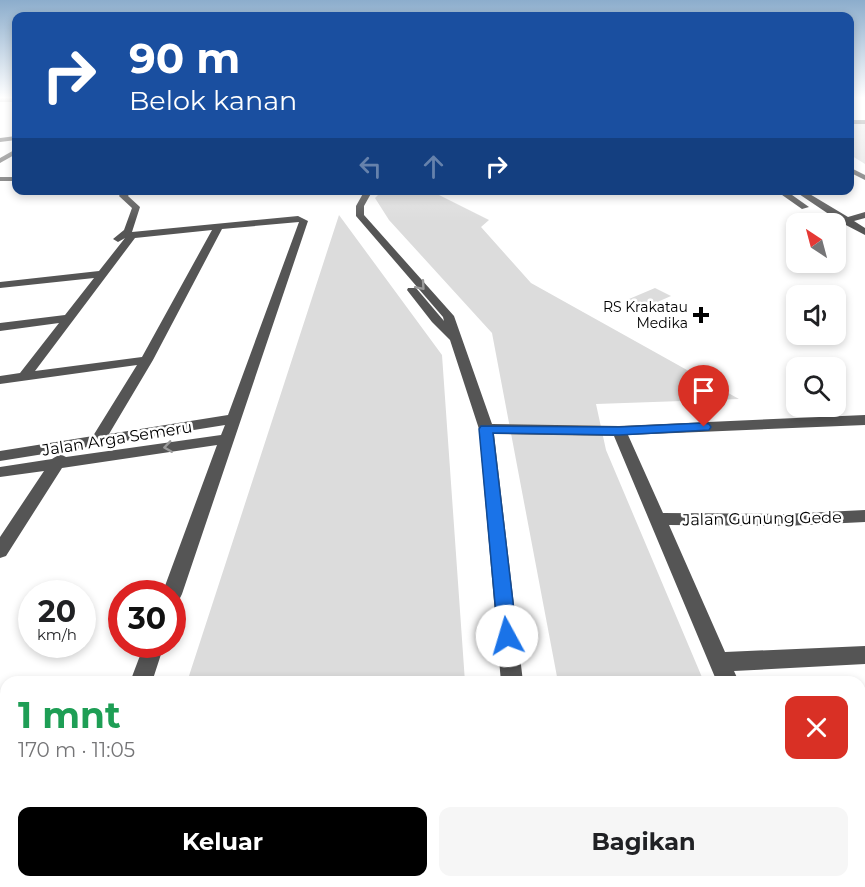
<!DOCTYPE html>
<html lang="id">
<meta charset="utf-8">
<style>
:root{--surface:#fff;--page:#f6f6f6;--text:#202124;--muted:#757577;--accent:#000}
body{margin:0;font-family:Montserrat,sans-serif;background:var(--page);color:var(--text);height:100vh;display:flex;flex-direction:column;font-size:22px;white-space:nowrap}
*{box-sizing:border-box;margin:0}
p{font-size:20px;color:var(--muted)}
.icon{flex:none;width:33px;height:33px;fill:none;stroke:currentColor;stroke-width:2;stroke-linecap:round;stroke-linejoin:round}
.map{position:relative;flex:1;overflow:hidden}
.drawer{position:absolute;left:0px;top:676px;width:866px;height:212px;display:flex;flex-direction:column;background:var(--surface);border-radius:18px 18px 0 0;box-shadow:0 3px 9px #0003}
.drawer>*{flex:none}
.hud{position:absolute;left:12px;top:12px;width:842px;height:183px;border-radius:12px;box-shadow:0 3px 9px #0003;background:#1a4fa0;color:#fff;overflow:hidden}
.needle{width:39px;rotate:324deg}
.tools{position:absolute;left:786px;top:213px;display:grid;gap:12px}
.tools a{display:grid;place-items:center;width:60px;height:60px;border-radius:12px;background:var(--surface);box-shadow:0 3px 9px #0003;font-size:30px}
.speed{position:absolute;left:18px;top:580px;display:flex;gap:12px;font-size:30px;font-weight:700;text-align:center}
.speed>*{display:grid;place-content:center;width:78px;height:78px;border-radius:50%;background:var(--surface);box-shadow:0 3px 9px #0003;line-height:1}
.speed small{font-size:15px;font-weight:400}
.speed .limit{border:9px solid #d22;background:#fff;color:#111}
.pin{position:absolute;display:grid;place-items:center;width:51px;height:51px;color:#fff;margin:-62px -26px;border-radius:50% 50% 50% 0;rotate:-45deg;box-shadow:0 0 6px #0007}
.pin .icon{rotate:45deg}
.me{position:absolute;width:66px;margin:-33px;rotate:354deg;stroke-linejoin:round;filter:drop-shadow(0 0 4px #0008)}
.turn{display:flex;align-items:center;gap:21px;height:126px;padding:0 18px;font-size:27px}
.turn .icon{width:78px;height:78px;stroke-width:2.5}
.turn b{display:block;font-size:42px;line-height:51px}
.lanes{display:flex;align-items:center;height:57px;padding:0 18px;background:#0003;justify-content:center;gap:30px;direction:ltr}
.lanes .off{opacity:.35}
.round{display:grid;place-items:center;flex:none;width:63px;height:63px;border-radius:12px;background:var(--page)}
.headline{display:flex;align-items:center;justify-content:space-between;height:102px;padding:0 18px}
h1{font-size:36px;font-weight:700;line-height:45px;color:#1e9e55}
.cta{display:flex;gap:12px;margin-top:auto;padding:12px 18px}
.cta a{flex:1;height:69px;border-radius:12px;background:var(--accent);color:#fff;font-size:24px;font-weight:700;line-height:69px;text-align:center}
.cta a+a{background:var(--page);color:var(--text)}
.map>svg:first-child{display:block}
.green{fill:#dcdcdc}
.lines{fill:none;stroke-linecap:round;stroke-linejoin:round}
.minor{fill:#555;fill-rule:evenodd}
.oneway{stroke:#999}
.route{fill:#1a73e8;stroke:#114b97;stroke-width:1.5}
.poi-dot{fill:#000;stroke:#fff;stroke-width:2}
.labels{text-anchor:middle;stroke-width:5;stroke-linejoin:round;paint-order:stroke}
.far-poi-label{font-size:14px;fill:#000;stroke:#fff;text-anchor:end}
.street-label{font-size:16px;fill:#000;stroke:#fff}
</style>
<div class="map">
<svg width="865" height="887" viewBox="0 0 865 887">
<rect width="100%" height="100%" fill="#fff"/>
<!-- green -->
<path class="green" d="M849,122L865,123V164L849,154Z
M382,191H431L489,220L481,227L531,283L739,399L596,404L606,450L704,682H558L492,333L389,220L375,198Z
M339,215L442,355L465,682H187Z
M655,288L671,296L646,307L629,299Z
M123,882H478L479,887H121Z
M596,882H788L790,887H597Z"/>
<g class="lines">
<!-- minor -->
<path class="minor" d="M0,98H16V102H0Z
M849,120H865V124H849Z
M16,136V140L0,142V138Z
M16,149V154L0,163V158Z
M849,167L865,175V180L849,172Z
M0,177H16V181H0Z
M123,190H132L128,196L140,207L132,232L298,216L308,221L182,594L179,600L172,602V594H162L217,445L62,468L6,556L0,558V537L44,471L0,477V467L52,459L60,454L66,457L221,435L225,425L0,461V451L93,436L137,365L0,384V376L20,373L59,323L0,331V323L65,315L94,278L0,288V282L99,271L125,238L118,242L113,239L124,230L132,208L119,196ZM299,222L228,415L109,434L153,360L222,229ZM212,230L142,357L35,371L135,238Z
M239,190H247L241,195L237,193Z
M365,190H373L364,206V215L454,316L492,424L619,426L865,415V425L628,435L663,513L784,514L865,510V522L784,526L669,525L725,652L865,646V664L734,671L739,682H717L614,436L494,434L523,682H501L479,429L450,340L432,322L407,290L408,288H416L444,321L443,317L356,216V206Z
M775,190H785L809,207L802,209Z
M793,190H803L848,217L865,212V218L854,221L865,228V235L842,223Z
M144,645H164L152,682H130Z
M58,882H86L84,887H56Z
M519,882H547V887H519Z
M807,882H835L837,887H809Z"/>
</g>
<!-- one-way arrows -->
<defs><path id="oneway-chevron" d="M-2-3.5L2.5 0L-2 3.5" fill="none" stroke-width="1.6" stroke-linecap="round" stroke-linejoin="round" transform="scale(1.5)"/></defs>
<g class="oneway">
<use href="#oneway-chevron" transform="translate(421 286) rotate(49)"/>
<use href="#oneway-chevron" transform="translate(168 447) rotate(172)"/>
</g>
<!-- sky -->
<linearGradient id="sky" x2="0" y2="1"><stop stop-color="#8cadcc"/><stop offset="0.44" stop-color="#fff"/><stop offset="1" stop-color="#fff" stop-opacity="0"/></linearGradient>
<rect width="865" height="222" fill="url(#sky)"/>
<!-- route -->
<path class="route" d="M704,423L709,424L711,427L709,430L619,435L493,433L517,636L514,642L507,645L501,642L498,636L479,429L481,426L619,427Z"/>
<!-- markers -->
<path class="poi-dot" d="M698 306h6v6h6v6h-6v6h-6v-6h-6v-6h6z"/>
<g class="labels">
<!-- far-poi labels -->
<g class="far-poi-label">
<text x="688" y="312">RS Krakatau<tspan x="688" dy="16">Medika</tspan></text>
</g>
<!-- street labels -->
<g class="street-label">
<text transform="translate(117 438) rotate(-9)" y="6">Jalan Arga Semeru</text>
<text transform="translate(762 518) rotate(-1)" y="6">Jalan Gunung Gede</text>
</g>
</g>
</svg>
<div class="tools">
<a><svg class="needle" viewBox="-14 -14 28 28"><path d="M0-13l5 13h-10z" fill="#e53935"/><path d="M0 13l5-13h-10z" fill="#757577"/></svg></a>
<a><svg class="icon" aria-label="sound" viewBox="0 0 24 24"><path d="M4 9h4l5-4v14l-5-4H4zM17 9q2 3 0 6"/></svg></a>
<a><svg class="icon" aria-label="search" viewBox="0 0 24 24"><circle cx="10" cy="10" r="6"/><path d="M15 15l6 6"/></svg></a>
</div>
<div class="speed"><div>20<small>km/h</small></div><div class="limit">30</div></div>
<div class="pin" style="left:704px;top:427px;background:#d93025"><svg class="icon" aria-label="arrive" viewBox="0 0 24 24"><path d="M6 21V4h12l-3 4 3 4H6"/></svg></div>
<svg class="me" style="left:507px;top:636px" viewBox="-20 -20 40 40"><circle r="19" fill="#fff"/><path d="M0-13L10 11 0 6-10 11z" fill="#1a73e8"/></svg>
<div class="hud">
<div class="turn"><svg class="icon" aria-label="right" viewBox="0 0 24 24"><path d="M7 20v-9h11M14 6l5 5-5 5"/></svg><div><b>90 m</b>Belok kanan</div></div>
<div class="lanes"><svg class="icon off" aria-label="left" viewBox="0 0 24 24"><path d="M17 20v-9H6M10 6l-5 5 5 5"/></svg><svg class="icon off" aria-label="ahead" viewBox="0 0 24 24"><path d="M12 20V5M6 11l6-6 6 6"/></svg><svg class="icon" aria-label="right" viewBox="0 0 24 24"><path d="M7 20v-9h11M14 6l5 5-5 5"/></svg></div>
</div>
<section class="drawer">
<div class="headline"><div><h1>1 mnt</h1><p>170 m · 11:05</p></div><a class="round" style="background:#d93025;color:#fff"><svg class="icon" aria-label="close" viewBox="0 0 24 24"><path d="M6 6l12 12M18 6L6 18"/></svg></a></div>
<div class="cta"><a>Keluar</a><a>Bagikan</a></div>
</section>
</div>
